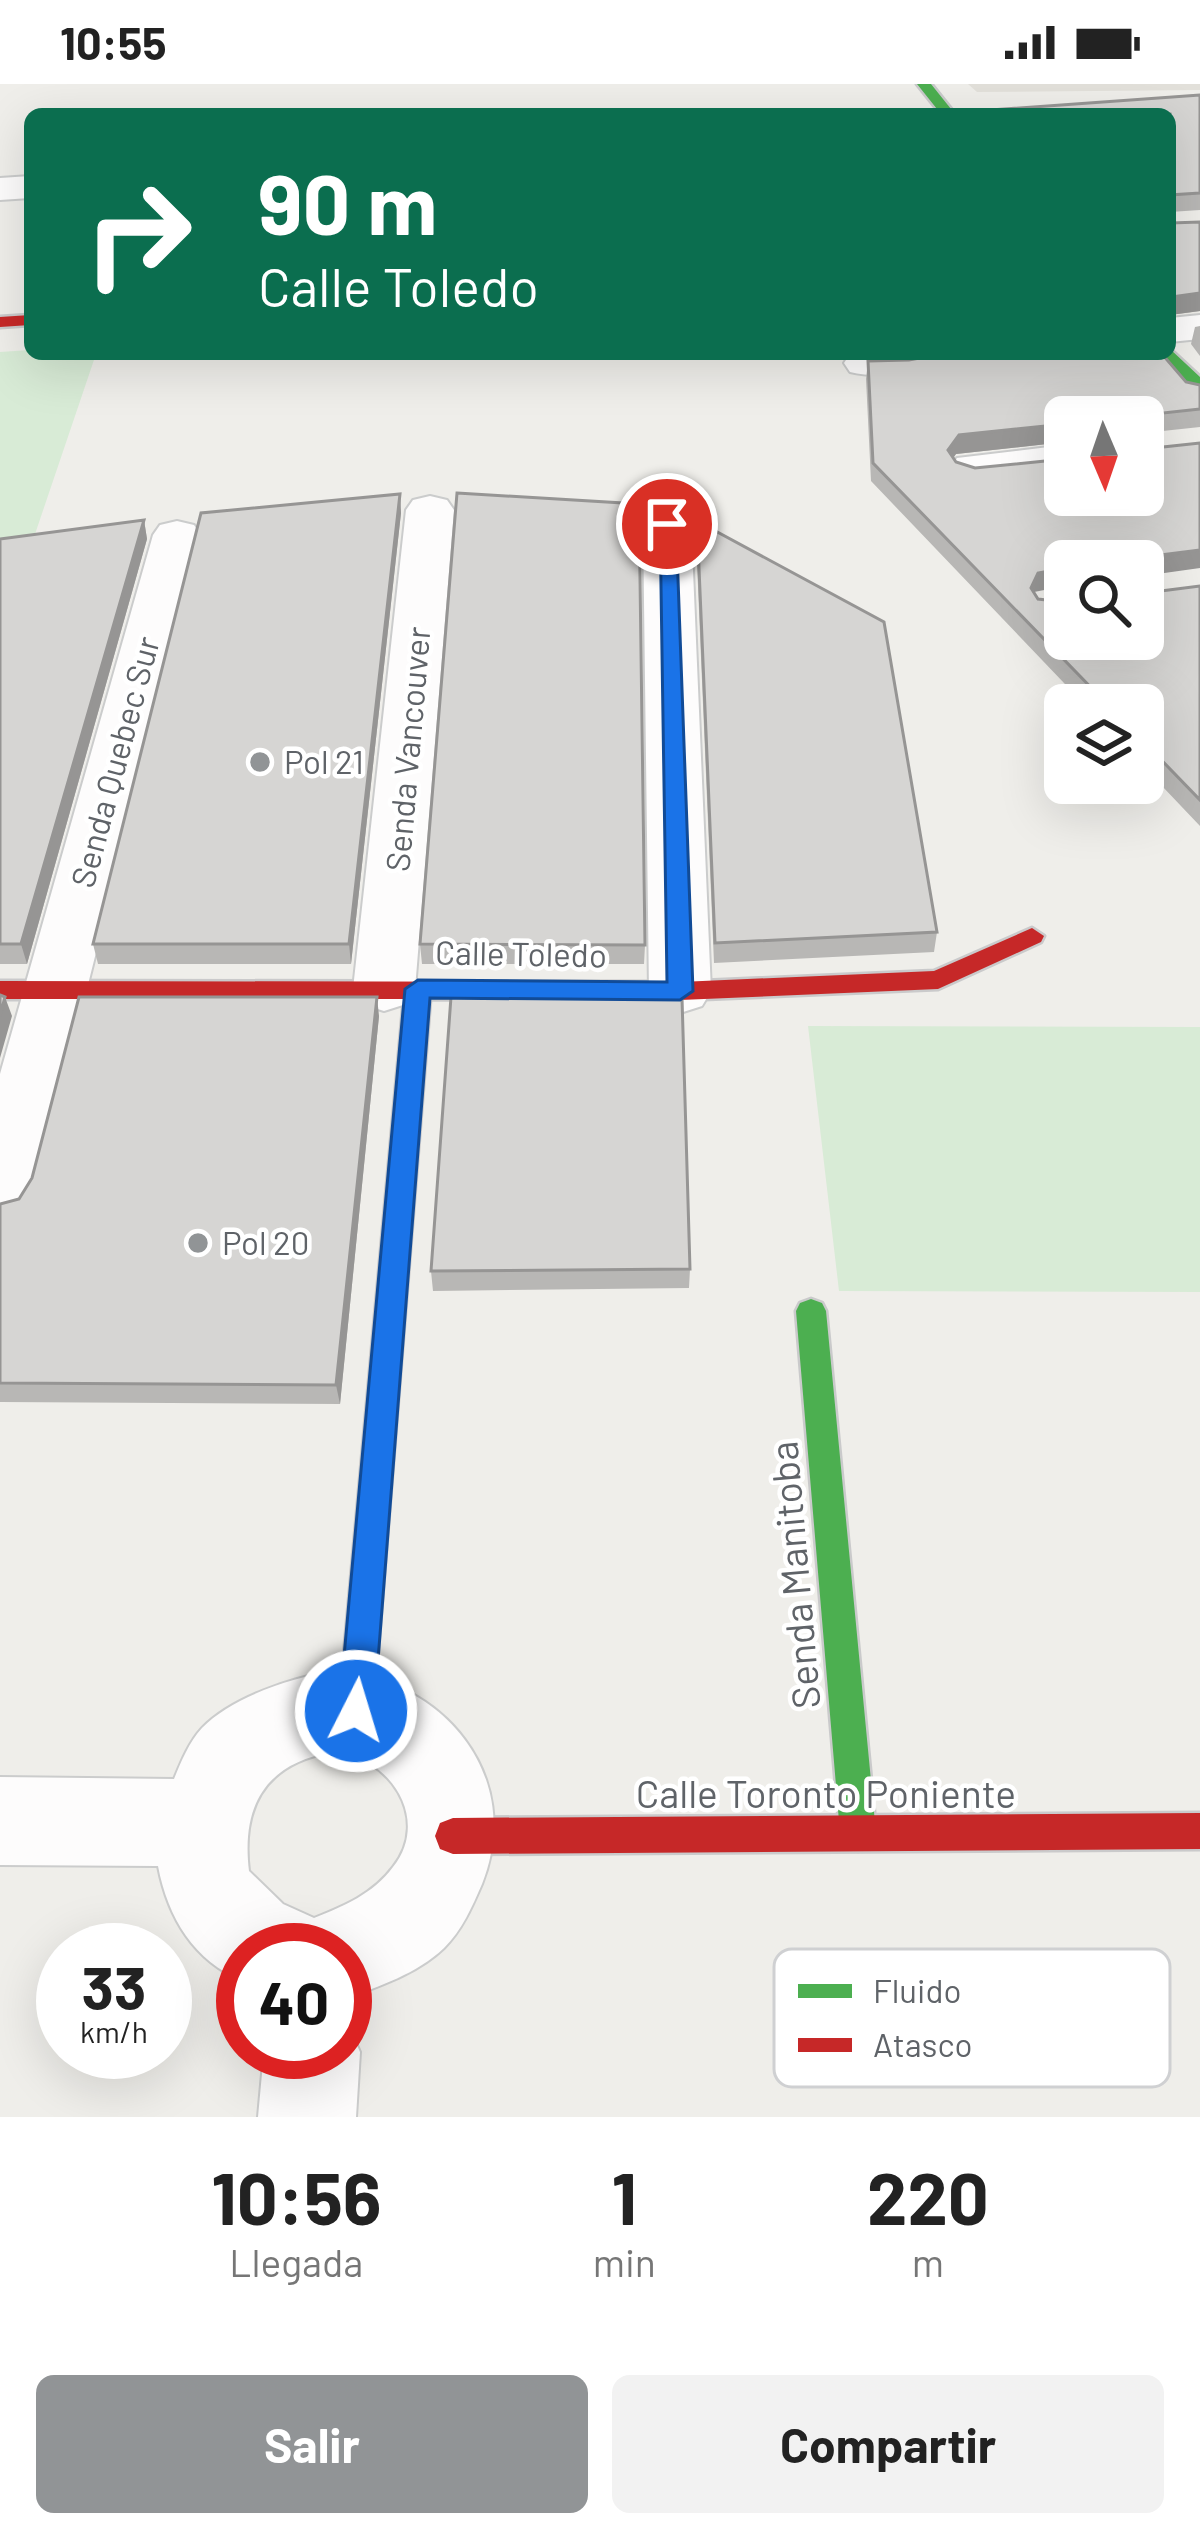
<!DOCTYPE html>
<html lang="es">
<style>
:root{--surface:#fff;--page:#f2f2f2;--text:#222;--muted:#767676;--accent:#919496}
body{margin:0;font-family:Barlow,sans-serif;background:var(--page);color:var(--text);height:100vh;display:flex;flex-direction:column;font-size:45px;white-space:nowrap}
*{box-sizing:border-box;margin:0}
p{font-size:39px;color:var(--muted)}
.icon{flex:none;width:66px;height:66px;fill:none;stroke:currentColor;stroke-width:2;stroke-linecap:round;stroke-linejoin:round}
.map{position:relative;height:2033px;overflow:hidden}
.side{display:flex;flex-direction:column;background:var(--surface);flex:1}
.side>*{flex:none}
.guide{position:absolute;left:24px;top:24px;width:1152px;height:252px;border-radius:18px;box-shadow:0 12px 48px #0002;background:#0b6e4f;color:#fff;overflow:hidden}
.needle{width:78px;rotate:178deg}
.fabs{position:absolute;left:1044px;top:312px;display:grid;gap:24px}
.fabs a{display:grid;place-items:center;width:120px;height:120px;border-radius:18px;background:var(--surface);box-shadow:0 12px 48px #0002;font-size:60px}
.speed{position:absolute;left:36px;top:1839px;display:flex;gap:24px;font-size:60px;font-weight:700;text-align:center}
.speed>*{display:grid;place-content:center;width:156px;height:156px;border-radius:50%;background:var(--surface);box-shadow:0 12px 48px #0002;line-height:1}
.speed small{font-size:30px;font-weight:400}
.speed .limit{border:18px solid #d22;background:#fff;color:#111}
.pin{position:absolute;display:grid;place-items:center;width:102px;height:102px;color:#fff;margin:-51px;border:6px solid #fff;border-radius:50%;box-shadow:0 3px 12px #0007}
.me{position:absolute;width:132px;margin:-66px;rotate:5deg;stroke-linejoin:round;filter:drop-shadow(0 0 9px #0008)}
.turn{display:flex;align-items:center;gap:42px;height:252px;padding:0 36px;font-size:54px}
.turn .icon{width:156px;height:156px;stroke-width:2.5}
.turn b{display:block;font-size:84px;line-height:102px}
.eta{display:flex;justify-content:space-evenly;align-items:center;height:204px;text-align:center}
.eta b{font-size:72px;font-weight:700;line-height:84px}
.primary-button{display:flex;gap:24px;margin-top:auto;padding:24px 36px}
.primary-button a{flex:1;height:138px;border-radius:18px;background:var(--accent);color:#fff;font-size:48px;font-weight:700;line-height:138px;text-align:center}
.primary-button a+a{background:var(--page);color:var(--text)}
.status{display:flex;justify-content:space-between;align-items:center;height:84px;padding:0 60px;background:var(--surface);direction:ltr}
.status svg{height:33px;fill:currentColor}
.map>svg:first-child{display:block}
.education{fill:#e2e0da}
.green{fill:#d8ebd6}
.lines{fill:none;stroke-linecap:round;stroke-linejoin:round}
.street-casing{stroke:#cbcccc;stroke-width:4}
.fast-casing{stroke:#cacacb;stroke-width:5}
.jam-casing{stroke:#cacacb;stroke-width:5}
.street{fill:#fdfcfc;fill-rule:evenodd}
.fast{fill:#4caf50;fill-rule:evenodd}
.jam{fill:#c62828;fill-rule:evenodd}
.wall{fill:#b8b7b5;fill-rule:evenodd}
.shaded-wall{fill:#969594}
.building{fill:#d6d5d3;stroke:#969594;stroke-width:3;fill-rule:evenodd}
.route{fill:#1a73e8;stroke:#114b97;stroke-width:3}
.poi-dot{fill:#919496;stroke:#fff;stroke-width:4.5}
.labels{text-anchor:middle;stroke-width:9;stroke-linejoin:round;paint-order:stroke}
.street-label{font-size:33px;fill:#5f6368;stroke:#fff}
.poi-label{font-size:33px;fill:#5f6368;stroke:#fff;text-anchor:start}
.near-street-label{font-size:39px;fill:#5f6368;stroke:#fff}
.key{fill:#fff;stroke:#cfd0d2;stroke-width:3}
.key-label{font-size:33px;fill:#5f6368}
</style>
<div class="status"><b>10:55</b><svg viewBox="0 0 49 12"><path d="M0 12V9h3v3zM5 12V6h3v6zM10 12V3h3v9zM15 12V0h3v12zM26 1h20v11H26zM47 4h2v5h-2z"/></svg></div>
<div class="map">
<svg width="1200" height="2033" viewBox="0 0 1200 2033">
<rect width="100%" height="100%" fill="#efeeea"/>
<!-- education -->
<path class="education" d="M968,0H1200V6L977,8Z"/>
<!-- green -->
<path class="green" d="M30,266V270H96L33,456L0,458V268Z
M808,942L1200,943V1208L839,1207Z"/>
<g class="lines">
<defs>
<path id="street" d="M30,92V114L0,116V94Z
M1200,231V255L1170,258V234Z
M850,270H968L962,279C929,287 883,296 850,288L844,279Z
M1065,361V389L973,398L957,394L950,384L957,374Z
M430,412L447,416L454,426L415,905L406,920L384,927L362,920L353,905L406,426L413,416Z
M667,426L684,430L691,440L711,907L702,922L680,929L658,922L649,907L643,440L650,430Z
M177,437L194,441L201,451L35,1111L24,1130L0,1137V990L153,451L160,441Z
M333,1587C443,1594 525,1692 482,1800C472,1823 462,1846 444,1864C417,1890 379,1902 345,1915V1866H243V1897C194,1877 168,1834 158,1782L0,1781V1693L174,1695C181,1678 189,1658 202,1644C232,1613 291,1594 333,1587ZM333,1668C388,1671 432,1734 393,1783C373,1810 344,1822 314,1834L283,1820L249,1787C241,1721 266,1679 333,1668Z
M345,1934L360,1968L356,2033H258L264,1968H345Z"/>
<path id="fast" d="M917,0H931L955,30H941Z
M1170,265L1200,293V309L1194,308L1161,270H1170Z
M811,1215L822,1219L826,1227L876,1749L871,1762L858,1767L845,1762L840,1749L796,1227L800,1219Z"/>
<path id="jam" d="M30,231V241L0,243V233Z
M1032,844L1044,852L1041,858L938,905L680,916L430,915L373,1627L368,1639L356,1644L344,1639L339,1627L404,915H0V897L680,898L934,887Z
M1200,1729V1765L453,1770L440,1765L435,1752L440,1739L453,1734Z"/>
</defs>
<!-- street casing -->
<use href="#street" class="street-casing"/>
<!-- fast casing -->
<use href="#fast" class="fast-casing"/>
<!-- jam casing -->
<use href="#jam" class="jam-casing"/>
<!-- street -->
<use href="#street" class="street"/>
<!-- fast -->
<use href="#fast" class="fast"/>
<!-- jam -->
<use href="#jam" class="jam"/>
</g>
<!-- wall -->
<path class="wall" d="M1200,11V126L1170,128L1171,139L1200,138V227L1170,231V30H962V28Z
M1200,242V272L1191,260L1195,243Z
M909,276L1186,298L1200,301V343L1144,349L1145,509L1200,502V742L1143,682V621H1085L871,397L866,295L868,277ZM1065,333L1143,411L975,384L956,378L953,374L956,370L1065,358ZM1065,477L1143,555L1038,515L1034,508Z
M400,410L401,429L351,880H98L93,860Z
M144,436L147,455L27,880H0V455Z
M697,437L937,848L934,868L714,879L696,456Z
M420,860L645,861L644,880H422Z
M379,932L340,1320L0,1318V1120L19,1115Z
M690,1185L689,1204L433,1207L431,1187Z"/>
<!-- shaded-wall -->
<path class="shaded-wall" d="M1200,209V227L1170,231L1171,213Z
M1065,340V358L956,370L946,384L948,366L959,351Z
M400,410L401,429L351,880L349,860Z
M144,436L147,455L27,880L21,860Z
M1200,466V484L1143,492L1144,473Z
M1065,484V502L1034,508L1027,523L1031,504L1038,489Z
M5,913L12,932L0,974V932Z
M377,913L379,932L340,1320L336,1301Z"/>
<!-- building -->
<path class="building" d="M1200,11V109L1170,111L1171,139L1200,138V209L1171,213L1170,230V30H964L962,28Z
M941,270H1162L1186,298L1200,301V325L1144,331V365L1200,359V466L1144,473L1145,509L1200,502V716L1143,657V621H1108L873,379L868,277L909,276ZM1065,333H1143V411H1065V375L975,384L956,378L948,366L959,351L1065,340ZM1065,477H1143V555H1065V518L1038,515L1031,504L1038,489L1065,484Z
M457,409L639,420L645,861L420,860Z
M400,410L349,860H93L201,429Z
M144,436L21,860H0V455Z
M697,437L884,538L937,848L715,859Z
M0,911L5,913L0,932Z
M79,913H377L336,1301L0,1299V1120L19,1115L32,1094Z
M451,913L682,914L690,1185L431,1187Z"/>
<!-- route -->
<path class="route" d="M660,436L676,440L693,907L680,916L430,914L374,1627L369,1638L356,1643L344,1638L339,1627L405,905L418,896L667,898Z"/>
<!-- markers -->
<g class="poi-dot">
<circle cx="260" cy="678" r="12"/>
<circle cx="198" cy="1159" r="12"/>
</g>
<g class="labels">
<!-- street labels -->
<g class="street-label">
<text transform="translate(408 665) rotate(-85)" y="12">Senda Vancouver</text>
<text transform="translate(115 678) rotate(-75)" y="12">Senda Quebec Sur</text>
<text transform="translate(521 870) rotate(1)" y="12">Calle Toledo</text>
</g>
<!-- poi labels -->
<g class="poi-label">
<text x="284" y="690">Pol 21</text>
<text x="222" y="1171">Pol 20</text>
</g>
<!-- near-street labels -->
<g class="near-street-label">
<text transform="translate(795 1491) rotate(-95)" y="14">Senda Manitoba</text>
<text x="826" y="1724">Calle Toronto Poniente</text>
</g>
</g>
<!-- legend -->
<rect x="774" y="1865" width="396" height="138" rx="18" class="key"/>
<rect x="798" y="1900" width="54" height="14" fill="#4caf50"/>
<rect x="798" y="1954" width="54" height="14" fill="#c62828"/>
<g class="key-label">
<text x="873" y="1919">Fluido</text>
<text x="873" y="1973">Atasco</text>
</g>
</svg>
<div class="fabs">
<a><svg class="needle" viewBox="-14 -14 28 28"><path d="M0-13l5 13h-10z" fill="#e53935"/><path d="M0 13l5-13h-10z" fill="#767676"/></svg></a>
<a><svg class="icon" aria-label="search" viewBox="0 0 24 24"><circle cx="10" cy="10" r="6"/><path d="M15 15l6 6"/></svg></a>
<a><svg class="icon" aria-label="layers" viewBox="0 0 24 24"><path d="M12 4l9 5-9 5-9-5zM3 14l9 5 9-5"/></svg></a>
</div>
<div class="speed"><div>33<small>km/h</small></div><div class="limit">40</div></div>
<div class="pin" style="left:667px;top:440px;background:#d93025"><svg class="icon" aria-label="arrive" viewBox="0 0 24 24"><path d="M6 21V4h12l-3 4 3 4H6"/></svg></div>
<svg class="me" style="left:356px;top:1627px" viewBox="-20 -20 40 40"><circle r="17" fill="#1a73e8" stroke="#fff" stroke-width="3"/><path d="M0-11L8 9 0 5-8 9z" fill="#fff"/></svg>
<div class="guide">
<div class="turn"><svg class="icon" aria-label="right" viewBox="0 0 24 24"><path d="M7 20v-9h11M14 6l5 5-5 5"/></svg><div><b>90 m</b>Calle Toledo</div></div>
</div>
</div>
<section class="side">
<div class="eta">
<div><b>10:56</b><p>Llegada</p></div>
<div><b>1</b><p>min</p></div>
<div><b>220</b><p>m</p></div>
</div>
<div class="primary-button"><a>Salir</a><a>Compartir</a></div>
</section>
